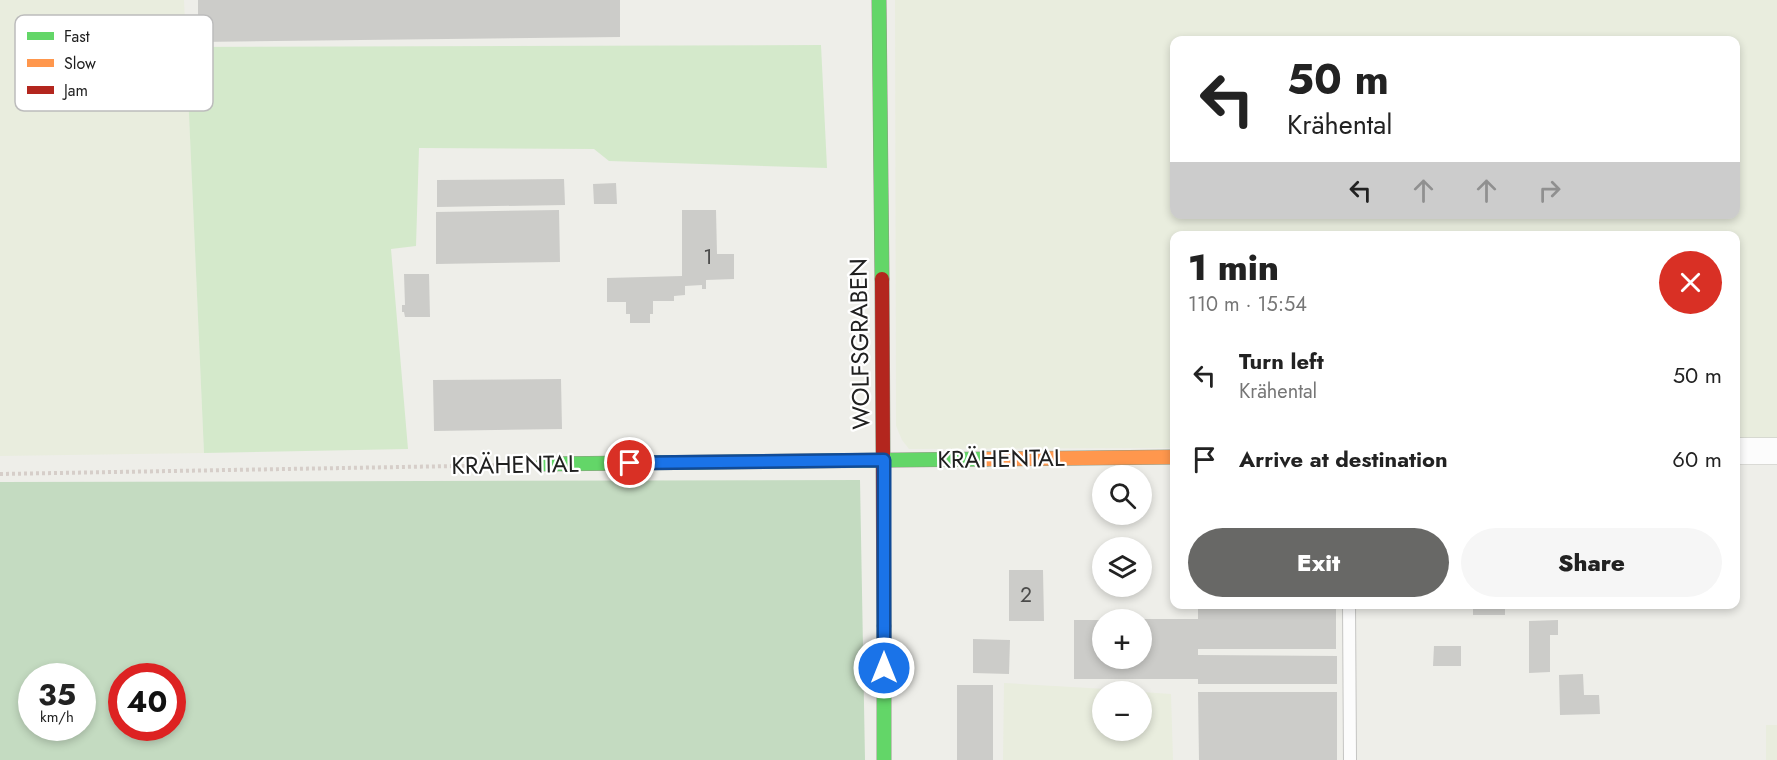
<!DOCTYPE html>
<meta charset="utf-8">
<style>
:root{--surface:#fff;--page:#f6f6f6;--text:#222;--muted:#767676;--accent:#686866}
body{margin:0;font-family:Jost,sans-serif;background:var(--page);color:var(--text);height:100vh;display:flex;flex-direction:column;font-size:22px;white-space:nowrap}
*{box-sizing:border-box;margin:0}
p{font-size:20px;color:var(--muted)}
.icon{flex:none;width:33px;height:33px;fill:none;stroke:currentColor;stroke-width:2;stroke-linecap:round;stroke-linejoin:round}
.map{position:relative;flex:1;overflow:hidden}
.side{position:absolute;left:1170px;top:231px;width:570px;height:378px;display:flex;flex-direction:column;background:var(--surface);border-radius:12px;box-shadow:0 3px 9px #0003}
.side>*{flex:none}
.hud{position:absolute;left:1170px;top:36px;width:570px;height:183px;border-radius:12px;box-shadow:0 3px 9px #0003;background:#fff;color:var(--text);overflow:hidden}
.controls{position:absolute;left:1092px;top:465px;display:grid;gap:12px}
.controls a{display:grid;place-items:center;width:60px;height:60px;border-radius:50%;background:var(--surface);box-shadow:0 3px 9px #0003;font-size:30px}
.speed{position:absolute;left:18px;top:663px;display:flex;gap:12px;font-size:30px;font-weight:700;text-align:center}
.speed>*{display:grid;place-content:center;width:78px;height:78px;border-radius:50%;background:var(--surface);box-shadow:0 3px 9px #0003;line-height:1}
.speed small{font-size:15px;font-weight:400}
.speed .limit{border:9px solid #d22;background:#fff;color:#111}
.pin{position:absolute;display:grid;place-items:center;width:51px;height:51px;color:#fff;margin:-26px;border:3px solid #fff;border-radius:50%;box-shadow:0 2px 6px #0007}
.me{position:absolute;width:66px;margin:-33px;rotate:0deg;stroke-linejoin:round;filter:drop-shadow(0 0 4px #0008)}
.turn{display:flex;align-items:center;gap:21px;height:126px;padding:0 18px;font-size:27px}
.turn .icon{width:78px;height:78px;stroke-width:2.5}
.turn b{display:block;font-size:42px;line-height:51px}
.lanes{display:flex;align-items:center;height:57px;padding:0 18px;background:#0003;justify-content:center;gap:30px;direction:ltr}
.lanes .off{opacity:.35}
.round{display:grid;place-items:center;flex:none;width:63px;height:63px;border-radius:32px;background:var(--page)}
.summary{display:flex;align-items:center;justify-content:space-between;height:102px;padding:0 18px}
h1{font-size:36px;font-weight:800;line-height:45px}
.cta{display:flex;gap:12px;margin-top:auto;padding:12px 18px}
.cta a{flex:1;height:69px;border-radius:36px;background:var(--accent);color:#fff;font-size:24px;font-weight:800;line-height:69px;text-align:center}
.cta a+a{background:var(--page);color:var(--text)}
ul{padding:0;list-style:none}
li{display:flex;align-items:center;gap:18px;height:84px;padding:0 18px}
li div{flex:1}
li b{display:block;font-size:22px}
li em{font-style:normal}
.map>svg:first-child{display:block}
.farmland{fill:#e9edde;fill-rule:evenodd}
.grass{fill:#d4e9cb}
.forest{fill:#c4dbc1;fill-rule:evenodd}
.building{fill:#ccccc9}
.lines{fill:none;stroke-linecap:round;stroke-linejoin:round}
.lane-casing{stroke:#c5c5c3;stroke-width:14}
.street-casing{stroke:#c5c5c3;stroke-width:27}
.fast-casing{stroke:#909782;stroke-width:15}
.slow-casing{stroke:#909782;stroke-width:15}
.jam-casing{stroke:#909782;stroke-width:15}
.path{stroke:#d6cec9;stroke-width:4;stroke-dasharray:3 3;stroke-linecap:butt}
.lane{stroke:#fcfcfc;stroke-width:12}
.street{stroke:#fcfcfc;stroke-width:26}
.fast{stroke:#63d668;stroke-width:14}
.slow{stroke:#ff974d;stroke-width:14}
.jam{stroke:#b3261e;stroke-width:14}
.route-casing{stroke:#114b97;stroke-width:15}
.route{stroke:#1a73e8;stroke-width:10}
.labels{text-anchor:middle;stroke-width:4.5;stroke-linejoin:round;paint-order:stroke}
.number-label{font-size:21px;fill:#4b4b4a}
.street-label{font-size:24px;fill:#202020;stroke:#fff}
.key{fill:#fff;stroke:#bcbcbc;stroke-width:1.5}
.key-label{font-size:16px;fill:#202020}
</style>
<div class="map">
<svg width="1777" height="760" viewBox="0 0 1777 760">
<rect width="100%" height="100%" fill="#eeeee9"/>
<!-- farmland -->
<path class="farmland" d="M0,0H184L204,453L0,456Z
M895,0H1777V439L1736,440V236H1174V448L909,449L902,440L896,426ZM1174,40H1736V214H1174Z
M1004,683L1140,691L1102,692V730H1142V692L1171,694L1173,760H1003Z
M1766,725H1777V760H1766Z"/>
<!-- grass -->
<path class="grass" d="M821,45L827,168L609,161L594,149L419,148L416,246L391,249L408,449L204,453L186,47Z"/>
<!-- forest -->
<path class="forest" d="M860,480L865,760H0V482ZM32,676H82V728H32ZM172,676V728H122V676Z"/>
<!-- building -->
<path class="building" d="M198,0H620V37L198,42Z
M564,179L565,205L437,207V180Z
M616,183L617,204H594L593,184Z
M559,210L560,262L436,264V212Z
M682,210H716L717,254H734V279L706,280V289H702V285L685,286V295L674,296V301H653V314H650V323H630V314H626V302H607V278L682,276Z
M404,274H429L430,317H405L404,312H402V305H405Z
M561,379L562,429L434,431L433,380Z
M1009,570H1043L1044,621H1009Z
M1198,604H1336V649H1198V655L1337,656V684H1198V679H1074V620H1102V658H1142V619H1198Z
M1473,604H1505V615H1473Z
M1558,620V635H1550V672L1529,673V621Z
M973,639L1010,640L1009,674L973,673Z
M1434,646H1461V666H1433Z
M1583,674L1584,695H1599L1600,714L1560,715L1559,675Z
M957,685H993V760H957Z
M1198,692H1337V760H1199Z"/>
<g class="lines">
<defs>
<path id="lane" d="M1349,604L1350,760"/>
<path id="street" d="M1736,451H1777"/>
<path id="fast" d="M879,0L882,279
M543,464L987,459
M884,626V760"/>
<path id="slow" d="M987,459L1174,457"/>
<path id="jam" d="M882,279L884,626"/>
</defs>
<!-- lane casing -->
<use href="#lane" class="lane-casing"/>
<!-- street casing -->
<use href="#street" class="street-casing"/>
<!-- fast casing -->
<use href="#fast" class="fast-casing"/>
<!-- slow casing -->
<use href="#slow" class="slow-casing"/>
<!-- jam casing -->
<use href="#jam" class="jam-casing"/>
<!-- path -->
<path class="path" d="M0,474L515,465"/>
<!-- lane -->
<use href="#lane" class="lane"/>
<!-- street -->
<use href="#street" class="street"/>
<!-- fast -->
<use href="#fast" class="fast"/>
<!-- slow -->
<use href="#slow" class="slow"/>
<!-- jam -->
<use href="#jam" class="jam"/>
</g>
<g class="lines">
<defs>
<path id="route" d="M630,463L884,460V668"/>
</defs>
<!-- route casing -->
<use href="#route" class="route-casing"/>
<!-- route -->
<use href="#route" class="route"/>
</g>
<g class="labels">
<!-- number labels -->
<g class="number-label">
<text x="708" y="264">1</text>
<text x="1026" y="602">2</text>
</g>
<!-- street labels -->
<g class="street-label">
<text transform="translate(860 344) rotate(-91)" y="8">WOLFSGRABEN</text>
<text transform="translate(1001 459) rotate(-1)" y="8">KRÄHENTAL</text>
<text transform="translate(515 465) rotate(-1)" y="8">KRÄHENTAL</text>
</g>
</g>
<!-- legend -->
<rect x="15" y="15" width="198" height="96" rx="9" class="key"/>
<rect x="27" y="32" width="27" height="8" fill="#63d668"/>
<rect x="27" y="59" width="27" height="8" fill="#ff974d"/>
<rect x="27" y="86" width="27" height="8" fill="#b3261e"/>
<g class="key-label">
<text x="64" y="42">Fast</text>
<text x="64" y="69">Slow</text>
<text x="64" y="96">Jam</text>
</g>
</svg>
<div class="controls">
<a><svg class="icon" aria-label="search" viewBox="0 0 24 24"><circle cx="10" cy="10" r="6"/><path d="M15 15l6 6"/></svg></a>
<a><svg class="icon" aria-label="layers" viewBox="0 0 24 24"><path d="M12 4l9 5-9 5-9-5zM3 14l9 5 9-5"/></svg></a>
<a>+</a>
<a>−</a>
</div>
<div class="speed"><div>35<small>km/h</small></div><div class="limit">40</div></div>
<div class="pin" style="left:630px;top:463px;background:#d93025"><svg class="icon" aria-label="arrive" viewBox="0 0 24 24"><path d="M6 21V4h12l-3 4 3 4H6"/></svg></div>
<svg class="me" style="left:884px;top:668px" viewBox="-20 -20 40 40"><circle r="17" fill="#1a73e8" stroke="#fff" stroke-width="3"/><path d="M0-11L8 9 0 5-8 9z" fill="#fff"/></svg>
<div class="hud">
<div class="turn"><svg class="icon" aria-label="left" viewBox="0 0 24 24"><path d="M17 20v-9H6M10 6l-5 5 5 5"/></svg><div><b>50 m</b>Krähental</div></div>
<div class="lanes"><svg class="icon" aria-label="left" viewBox="0 0 24 24"><path d="M17 20v-9H6M10 6l-5 5 5 5"/></svg><svg class="icon off" aria-label="ahead" viewBox="0 0 24 24"><path d="M12 20V5M6 11l6-6 6 6"/></svg><svg class="icon off" aria-label="ahead" viewBox="0 0 24 24"><path d="M12 20V5M6 11l6-6 6 6"/></svg><svg class="icon off" aria-label="right" viewBox="0 0 24 24"><path d="M7 20v-9h11M14 6l5 5-5 5"/></svg></div>
</div>
<section class="side">
<div class="summary"><div><h1>1 min</h1><p>110 m · 15:54</p></div><a class="round" style="background:#d93025;color:#fff"><svg class="icon" aria-label="close" viewBox="0 0 24 24"><path d="M6 6l12 12M18 6L6 18"/></svg></a></div>
<ul>
<li><svg class="icon" aria-label="left" viewBox="0 0 24 24"><path d="M17 20v-9H6M10 6l-5 5 5 5"/></svg><div><b>Turn left</b><p>Krähental</p></div><em>50 m</em></li>
<li><svg class="icon" aria-label="arrive" viewBox="0 0 24 24"><path d="M6 21V4h12l-3 4 3 4H6"/></svg><div><b>Arrive at destination</b></div><em>60 m</em></li>
</ul>
<div class="cta"><a>Exit</a><a>Share</a></div>
</section>
</div>
